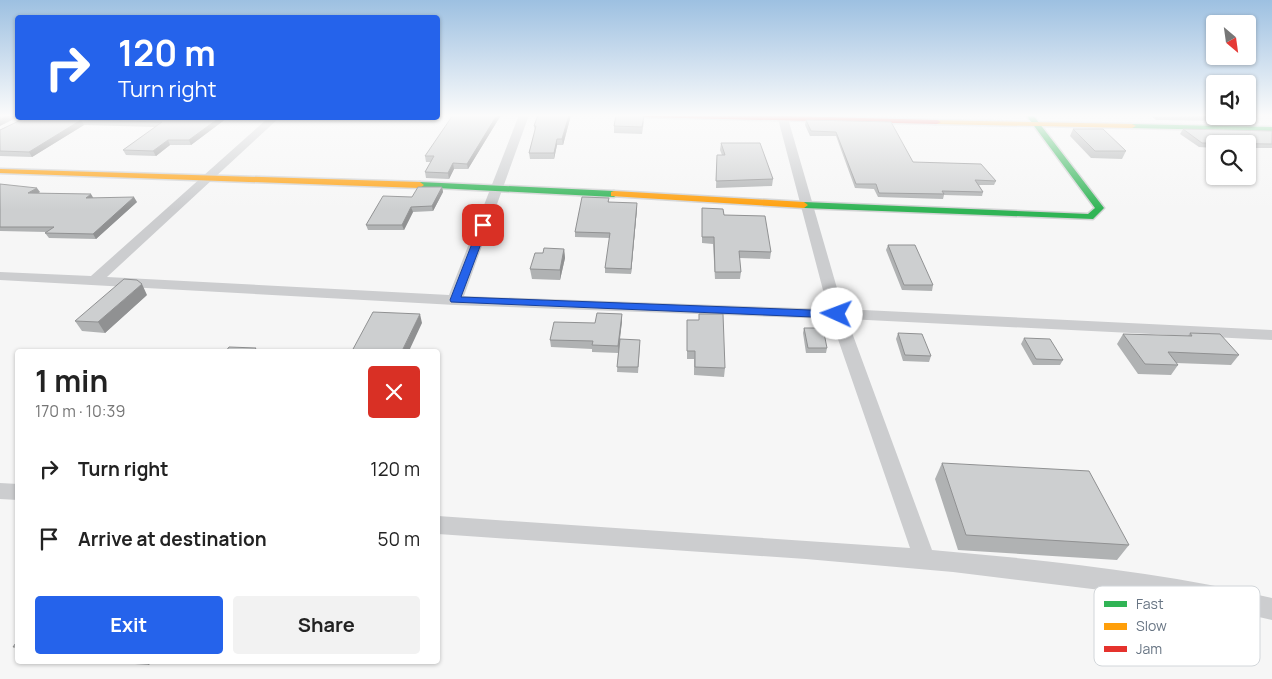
<!DOCTYPE html>
<meta charset="utf-8">
<style>
:root{--surface:#fff;--page:#f2f2f2;--text:#222;--muted:#767676;--accent:#2563eb}
body{margin:0;font-family:Manrope,sans-serif;background:var(--page);color:var(--text);height:100vh;display:flex;flex-direction:column;font-size:19px;white-space:nowrap}
*{box-sizing:border-box;margin:0}
p{font-size:16px;color:var(--muted)}
.icon{flex:none;width:28px;height:28px;fill:none;stroke:currentColor;stroke-width:2;stroke-linecap:round;stroke-linejoin:round}
.map{position:relative;flex:1;overflow:hidden}
.side{position:absolute;left:15px;top:349px;width:425px;height:315px;display:flex;flex-direction:column;background:var(--surface);border-radius:5px;box-shadow:0 1px 4px #0004}
.side>*{flex:none}
.hud{position:absolute;left:15px;top:15px;width:425px;height:105px;border-radius:5px;box-shadow:0 1px 4px #0004;background:#2563eb;color:#fff;overflow:hidden}
.needle{width:32px;rotate:151deg}
.tools{position:absolute;left:1206px;top:15px;display:grid;gap:10px}
.tools a{display:grid;place-items:center;width:50px;height:50px;border-radius:5px;background:var(--surface);box-shadow:0 1px 4px #0004;font-size:25px}
.pin{position:absolute;display:grid;place-items:center;width:42px;height:42px;color:#fff;margin:-21px;border-radius:10px;box-shadow:0 2px 8px #0006}
.me{position:absolute;width:55px;margin:-28px;rotate:272deg;stroke-linejoin:round;filter:drop-shadow(0 0 4px #0008)}
.turn{display:flex;align-items:center;gap:18px;height:105px;padding:0 20px;font-size:22px}
.turn .icon{width:65px;height:65px;stroke-width:2.5}
.turn b{display:block;font-size:35px;line-height:42px}
.round{display:grid;place-items:center;flex:none;width:52px;height:52px;border-radius:5px;background:var(--page)}
.headline{display:flex;align-items:center;justify-content:space-between;height:85px;padding:0 20px}
h1{font-size:30px;font-weight:700;line-height:38px}
.button{display:flex;gap:10px;margin-top:auto;padding:10px 20px}
.button a{flex:1;height:58px;border-radius:5px;background:var(--accent);color:#fff;font-size:20px;font-weight:700;line-height:58px;text-align:center}
.button a+a{background:var(--page);color:var(--text)}
ul{padding:0;list-style:none}
li{display:flex;align-items:center;gap:15px;height:70px;padding:0 20px}
li div{flex:1}
li b{display:block;font-size:19px}
li em{font-style:normal}
.map>svg:first-child{display:block}
.lines{fill:none;stroke-linecap:round;stroke-linejoin:round}
.fast-casing{stroke:#d2d3d4;stroke-width:3}
.slow-casing{stroke:#d2d3d4;stroke-width:3}
.jam-casing{stroke:#d2d3d4;stroke-width:3}
.street{fill:#cccdcf;fill-rule:evenodd}
.fast{fill:#30b455;fill-rule:evenodd}
.slow{fill:#ff9f0a;fill-rule:evenodd}
.jam{fill:#e5322d;fill-rule:evenodd}
.wall{fill:#b0b2b3}
.shaded-wall{fill:#909192}
.building{fill:#cdcfd0;stroke:#909192}
.route{fill:#2563eb;stroke:#184099}
.key{fill:#fff;stroke:#d2d6da;stroke-width:1}
.key-label{font-size:14px;fill:#687584}
</style>
<div class="map">
<svg width="1272" height="679" viewBox="0 0 1272 679">
<rect width="100%" height="100%" fill="#f6f6f6"/>
<g class="lines">
<defs>
<path id="fast" d="M1026,115H1033L1104,208L1093,219L804,208L800,205L804,202L1088,214L1095,208Z
M1129,124L1272,127V131L1132,128L1128,126Z
M420,182L614,191L618,194L614,197L417,187V183Z"/>
<path id="slow" d="M934,120L1132,124L1136,126L1132,128L937,124H934Z
M0,169L420,182L424,185L420,188L0,173Z
M614,191L804,202L808,205L804,208L611,196V192Z"/>
<path id="jam" d="M639,115H750L937,120L941,122L937,124L642,117Z"/>
</defs>
<!-- fast casing -->
<use href="#fast" class="fast-casing"/>
<!-- slow casing -->
<use href="#slow" class="slow-casing"/>
<!-- jam casing -->
<use href="#jam" class="jam-casing"/>
<!-- street -->
<path class="street" d="M519,115H529L464,296L828,309L777,115H787L843,309L1272,330V340L847,319L932,550C1046,560 1161,572 1272,598V620L1211,606L1150,596L953,572L806,559L438,534V516L910,548L831,319L455,305L0,280V272L91,276L268,118H279L107,277L449,295Z
M0,483L18,484V500L0,499Z"/>
<!-- fast -->
<use href="#fast" class="fast"/>
<!-- slow -->
<use href="#slow" class="slow"/>
<!-- jam -->
<use href="#jam" class="jam"/>
</g>
<!-- wall -->
<path class="wall" d="M501,115L468,169H454L449,179L426,178L425,172L431,162H426L425,156Z
M538,115H571L563,145H557L554,159H530L529,153L535,131L534,126Z
M1150,115H1215L1224,117L1222,121L1156,120Z
M25,118H227L191,145H170L156,156L126,155L123,150L156,127L84,125L32,157L0,156V130Z
M806,120L913,162L996,181L994,185H979L983,192L982,196L944,195L943,199L878,197L874,189L855,188L836,136H810L805,125Z
M644,121L642,134L614,133V126Z
M1073,129L1126,151L1122,159L1091,158L1070,136Z
M1183,129L1272,132V148H1248V144H1215V148L1199,147L1180,134Z
M721,143L773,179L772,186L716,188L717,155H722L720,150Z
M0,184L40,192L38,193L137,202L96,239L49,238L45,233L47,232L0,231Z
M442,187L443,192L433,211L413,212L404,230H368L366,225L412,197Z
M609,198V202L637,208L631,274L605,273V268L610,238L575,237V232Z
M702,208L724,215L771,252L770,259L739,258L741,272L740,279H715L713,244L702,243Z
M888,245L933,285L932,291L902,290L886,250Z
M564,249L565,258L560,280L532,279L530,269L543,253Z
M147,295L105,333L82,331L75,321Z
M622,314V321L620,339L640,345L638,373L617,372L618,353L592,352V349L551,347L550,340Z
M699,314L725,368L724,377L694,375V359H687V320H699Z
M804,328L827,348L826,353H806L803,333Z
M898,333L931,356L929,362L903,361L896,339Z
M1190,333L1239,355L1231,365L1176,363L1178,365L1171,375L1138,374L1117,344L1123,334L1188,336Z
M1024,338L1063,360L1060,365H1033L1021,344Z
M942,463L1129,545L1117,560L958,550L935,479Z
M118,661H151L149,665L121,663Z"/>
<!-- shaded-wall -->
<path class="shaded-wall" d="M8,115H18V117L0,126V120Z
M497,115H501L468,169L467,164Z
M569,115H571L563,145L562,139Z
M219,118H227L191,145L189,140Z
M81,120L84,125L32,157L29,152Z
M557,139V145L554,159V153Z
M168,140L170,145L156,156L153,151Z
M453,163L454,169L449,179L448,173Z
M442,187L443,192L433,211L432,206Z
M37,188L40,192L31,198L28,193Z
M91,194L94,199L86,198Z
M134,197L137,202L96,239L93,234Z
M637,203V208L631,274V269Z
M411,207L413,212L404,230L402,225Z
M564,249L565,258L560,280V270Z
M142,284L147,295L105,333L98,322Z
M420,314L422,323L409,351H402Z
M622,314V321L618,353V346Z
M145,661H151L149,665Z"/>
<!-- building -->
<path class="building" d="M0,115H8L0,120Z
M453,115H497L467,164L453,163L448,173L425,172L434,156H425Z
M538,115H569L562,139H557L554,153H529L536,126H534Z
M616,115H644L642,127L614,126Z
M1162,115H1215V116L1224,117Z
M25,118H219L189,140H168L153,151L123,150L162,122L81,120L29,152L0,151V130Z
M806,120L891,122L913,162L981,164L996,181L975,180L983,192L942,191L944,194L879,193L876,184H856L836,132L811,131Z
M1073,129H1103L1126,151H1095Z
M1183,129L1272,131V144L1202,143Z
M721,143H760L773,179L716,181L717,155H725Z
M0,184L37,188L28,193L91,194L86,198L134,197L93,234L45,233L54,227H0Z
M418,187H442L432,206L411,207L402,225H366L383,196L412,197Z
M582,197L609,198L608,202L637,203L631,269L605,268L610,233L575,232Z
M702,208L723,209L724,215L765,216L771,252L739,251L741,272H715L714,237H702Z
M888,245H915L933,285H904Z
M544,248L564,249L560,270L530,269L535,253H543Z
M124,279L137,280L142,284L98,322L75,321Z
M373,312L420,314L402,351H352Z
M597,313L622,314L618,346L592,345L593,341L550,340L554,322L595,323Z
M699,314H723L725,368L695,367V351H687V320H699Z
M804,328H823L827,348H808Z
M898,333L922,334L931,356L905,355Z
M1190,333L1220,334L1239,355L1168,352L1178,365L1145,364L1123,334L1192,336Z
M1024,338L1050,339L1063,360L1036,359Z
M620,339L640,340L638,367H617Z
M229,347L256,348L254,351H226Z
M942,463L1089,471L1129,545L966,535Z
M18,640V647H13Z"/>
<!-- sky -->
<linearGradient id="sky" x2="0" y2="1"><stop stop-color="#9dc0e1"/><stop offset="0.55" stop-color="#fbfbfb"/><stop offset="1" stop-color="#fbfbfb" stop-opacity="0"/></linearGradient>
<rect width="1272" height="210" fill="url(#sky)"/>
<!-- route -->
<path class="route" d="M480,223L488,225L461,297L837,311L842,314L837,318L451,302L450,300Z"/>
<!-- legend -->
<rect x="1094" y="586" width="166" height="80" rx="8" class="key"/>
<rect x="1104" y="601" width="23" height="6" fill="#30b455"/>
<rect x="1104" y="623" width="23" height="7" fill="#ff9f0a"/>
<rect x="1104" y="646" width="23" height="6" fill="#e5322d"/>
<g class="key-label">
<text x="1136" y="609">Fast</text>
<text x="1136" y="631">Slow</text>
<text x="1136" y="654">Jam</text>
</g>
</svg>
<div class="tools">
<a><svg class="needle" viewBox="-14 -14 28 28"><path d="M0-13l5 13h-10z" fill="#e53935"/><path d="M0 13l5-13h-10z" fill="#767676"/></svg></a>
<a><svg class="icon" aria-label="sound" viewBox="0 0 24 24"><path d="M4 9h4l5-4v14l-5-4H4zM17 9q2 3 0 6"/></svg></a>
<a><svg class="icon" aria-label="search" viewBox="0 0 24 24"><circle cx="10" cy="10" r="6"/><path d="M15 15l6 6"/></svg></a>
</div>
<div class="pin" style="left:483px;top:225px;background:#d93025"><svg class="icon" aria-label="arrive" viewBox="0 0 24 24"><path d="M6 21V4h12l-3 4 3 4H6"/></svg></div>
<svg class="me" style="left:837px;top:314px" viewBox="-20 -20 40 40"><circle r="19" fill="#fff"/><path d="M0-13L10 11 0 6-10 11z" fill="#2563eb"/></svg>
<div class="hud">
<div class="turn"><svg class="icon" aria-label="right" viewBox="0 0 24 24"><path d="M7 20v-9h11M14 6l5 5-5 5"/></svg><div><b>120 m</b>Turn right</div></div>
</div>
<section class="side">
<div class="headline"><div><h1>1 min</h1><p>170 m · 10:39</p></div><a class="round" style="background:#d93025;color:#fff"><svg class="icon" aria-label="close" viewBox="0 0 24 24"><path d="M6 6l12 12M18 6L6 18"/></svg></a></div>
<ul>
<li><svg class="icon" aria-label="right" viewBox="0 0 24 24"><path d="M7 20v-9h11M14 6l5 5-5 5"/></svg><div><b>Turn right</b></div><em>120 m</em></li>
<li><svg class="icon" aria-label="arrive" viewBox="0 0 24 24"><path d="M6 21V4h12l-3 4 3 4H6"/></svg><div><b>Arrive at destination</b></div><em>50 m</em></li>
</ul>
<div class="button"><a>Exit</a><a>Share</a></div>
</section>
</div>
